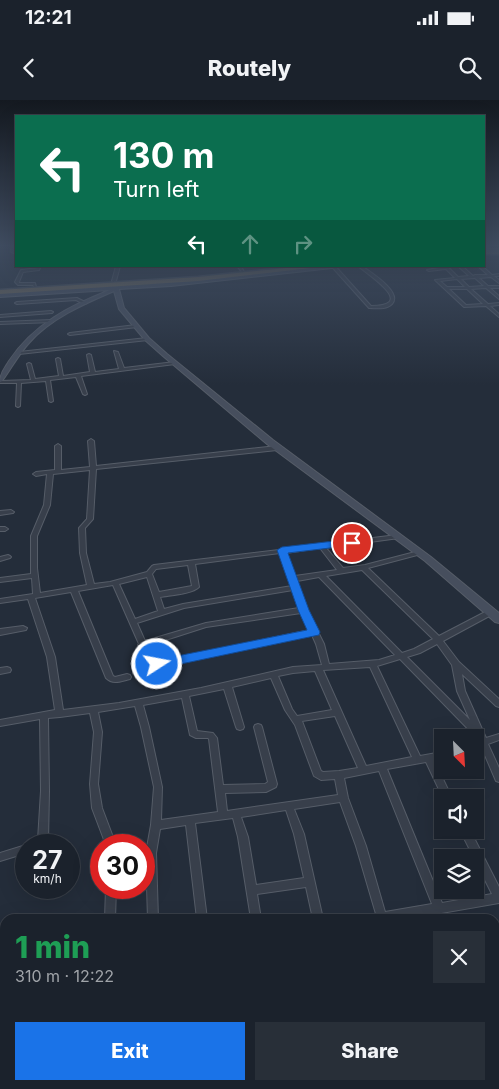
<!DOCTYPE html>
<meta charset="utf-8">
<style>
:root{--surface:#1b222c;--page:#282f38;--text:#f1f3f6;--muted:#a0a4a9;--line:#393f48;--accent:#1a73e8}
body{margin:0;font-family:Inter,sans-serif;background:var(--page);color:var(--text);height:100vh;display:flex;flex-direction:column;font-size:19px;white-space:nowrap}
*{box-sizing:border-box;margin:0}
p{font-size:16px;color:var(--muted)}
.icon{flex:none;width:28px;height:28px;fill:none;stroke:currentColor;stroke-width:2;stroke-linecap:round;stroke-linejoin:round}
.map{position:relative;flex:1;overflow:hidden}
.drawer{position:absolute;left:0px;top:814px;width:500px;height:176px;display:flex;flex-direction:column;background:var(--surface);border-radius:15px 15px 0 0;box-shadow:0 5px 20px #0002,0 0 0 1px var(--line)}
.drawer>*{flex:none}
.top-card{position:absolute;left:15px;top:15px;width:470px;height:152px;border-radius:0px;box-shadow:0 5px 20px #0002,0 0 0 1px var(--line);background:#0b6e4f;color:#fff;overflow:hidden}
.needle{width:32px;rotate:156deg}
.fabs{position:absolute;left:434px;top:629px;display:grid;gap:10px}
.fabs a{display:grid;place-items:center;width:50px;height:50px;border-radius:0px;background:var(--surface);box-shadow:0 5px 20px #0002,0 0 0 1px var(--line);font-size:25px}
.speed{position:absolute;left:15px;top:734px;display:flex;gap:10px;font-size:25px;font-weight:700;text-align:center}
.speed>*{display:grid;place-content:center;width:65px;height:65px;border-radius:50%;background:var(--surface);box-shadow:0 5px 20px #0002,0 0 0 1px var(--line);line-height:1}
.speed small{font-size:12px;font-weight:400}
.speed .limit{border:8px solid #d22;background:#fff;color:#111}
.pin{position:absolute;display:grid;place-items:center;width:42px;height:42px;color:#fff;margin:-21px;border:2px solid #fff;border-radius:50%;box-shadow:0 1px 5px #0007}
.me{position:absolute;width:55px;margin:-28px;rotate:79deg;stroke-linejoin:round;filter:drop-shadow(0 0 4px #0008)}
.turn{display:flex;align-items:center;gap:18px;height:105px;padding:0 15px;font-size:22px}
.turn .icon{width:65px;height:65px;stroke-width:2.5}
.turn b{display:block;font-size:35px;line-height:42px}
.lanes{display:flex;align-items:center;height:48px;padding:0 15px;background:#0003;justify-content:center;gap:25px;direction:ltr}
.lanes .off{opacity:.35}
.round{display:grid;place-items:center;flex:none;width:52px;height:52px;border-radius:0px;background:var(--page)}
.overview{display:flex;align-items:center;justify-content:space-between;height:85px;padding:0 15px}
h1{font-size:30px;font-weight:800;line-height:38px;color:#1e9e55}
.primary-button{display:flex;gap:10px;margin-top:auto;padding:10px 15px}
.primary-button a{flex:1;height:58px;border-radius:0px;background:var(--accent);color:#fff;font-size:20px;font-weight:800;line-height:58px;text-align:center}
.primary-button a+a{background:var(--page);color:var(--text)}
.status{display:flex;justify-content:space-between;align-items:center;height:35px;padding:0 25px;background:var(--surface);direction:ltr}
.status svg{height:14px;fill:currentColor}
header{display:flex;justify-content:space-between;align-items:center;height:65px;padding:0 15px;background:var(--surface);font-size:22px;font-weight:800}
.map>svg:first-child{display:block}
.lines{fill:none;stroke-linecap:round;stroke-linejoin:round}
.street-casing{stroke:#565d68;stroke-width:2}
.secondary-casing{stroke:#565d68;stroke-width:2}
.highway-casing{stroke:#434a55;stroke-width:3}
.street{fill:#383f4b;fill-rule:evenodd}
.secondary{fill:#464e5d;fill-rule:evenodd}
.highway{fill:#706756;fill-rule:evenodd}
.route{fill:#1a73e8;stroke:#114b97}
</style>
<div class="status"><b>12:21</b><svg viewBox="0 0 49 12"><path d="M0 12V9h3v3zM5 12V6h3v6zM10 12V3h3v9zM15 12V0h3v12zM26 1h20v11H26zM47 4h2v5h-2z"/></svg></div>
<header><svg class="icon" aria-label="back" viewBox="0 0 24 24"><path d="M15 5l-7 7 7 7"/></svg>Routely<svg class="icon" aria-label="search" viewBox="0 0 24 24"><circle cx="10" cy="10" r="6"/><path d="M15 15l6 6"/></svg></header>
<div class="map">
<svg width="499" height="989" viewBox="0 0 499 989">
<rect width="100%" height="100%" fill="#242d3a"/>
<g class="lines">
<defs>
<path id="street" d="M11,146H15L14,153L11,152Z
M485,146H488L489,147L487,148Z
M116,166H120L116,181L114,182L112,181Z
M237,166H241L244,172H242Z
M358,166H362C370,172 403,192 392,204C386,210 376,208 369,208L333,168L336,167L371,206C417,206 370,176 358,166Z
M442,166L448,167L458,177L469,176L458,166H462L473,176L475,175H488L478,166H482L492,175L499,174V176H494L499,180V183L491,177L479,178L488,186H499V188H490L499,196V199L486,188L471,189L488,204L499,203V205L490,206L499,214V217L486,206L464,207L435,180L455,178L446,169L429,171L427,170L444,167ZM475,178L484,186L469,187L461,179ZM457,179L465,187H447L440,181ZM449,189H467L483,204L466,205Z
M40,168L39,170L23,172L19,182V183H35L36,187H34L33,185H18L15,182L21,170Z
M77,198L87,203L84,204L76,200L17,204L15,203L17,202Z
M51,211L53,212L52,213L0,217V215Z
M52,220H53V222L0,224V222Z
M136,225L138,226L137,227L70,235L68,234L70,233Z
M147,238H148V240L19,254L17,253L19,252Z
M114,251L118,252L124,268L175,262L177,263L175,264L81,276L87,294L85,295L83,294L76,277L50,280L53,301L51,302L49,301L46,281L21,283L20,306L18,307L16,306L17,283H0V281L31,280L27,264L29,263L31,264L35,279L59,276L56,259L58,258L60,259L63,276L90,272L87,255L89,254L91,255L95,272L119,269Z
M91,339L94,341L96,366L277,346L280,348L277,350L96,369L93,419L85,428L86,453L94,484L110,482L147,472L152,466L154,465L279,450L282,448L284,449L397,435L399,436L400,437L399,438L326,448L343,468L365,465L419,451L421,452L422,453L421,454L368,468L439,536L489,510H493L495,512L493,514L443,541L459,562L499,599V607L496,606L462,574L465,591L486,638L499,634V640L488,644L499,668V682L496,681L481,646L475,648V642L478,640L475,633L471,632L400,559L377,566L420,656L442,652V658L434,660L452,698H443L426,662L387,669L442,803L492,794L475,760V758H474L460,730H470L499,787V803L407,819H372L373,815L376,814L356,746L340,702L294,709L304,734L323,819H313L306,787L257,794L261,819H251L238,737L233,718L195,723L207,819H197L186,725L160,729L156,753L158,819H148L146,753L151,725L154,687L141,627L135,606L98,612L102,632L98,684L102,708L116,745H106L92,708L90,684L94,632L90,613L60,617L48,618L49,691L48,742L46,745H33L35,742L38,740L41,691L40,619L0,626V620L55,610L47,557L28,499L0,503V499L33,494L32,478L0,482V478L31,474V436L44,405L47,374L36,376L33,374L36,372L55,370V346L58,344L61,346V370L90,367L88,341ZM90,370L87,419L79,428L80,453L87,485L40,493L37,468V436L50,405L53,374ZM320,448L337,470L295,476L286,453ZM280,453L292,486L183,504L164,509L160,497C171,495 192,494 199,487L195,464ZM188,465L192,486L159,492L152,474L156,469ZM362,470L433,539L414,549L402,553L326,476ZM147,477L158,511L135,519L119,484ZM319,477L395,555L379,560L329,564L324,544L307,510L297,481ZM113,485L139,544L138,545L141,547L149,566H166L312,535L316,544L322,565L293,567L201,588L119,603L63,610L55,557L35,498L71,492L106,578C113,585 121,581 130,579L131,577L130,575L127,574L115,577L113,576L78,491ZM293,490L299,508L206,523L145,541L137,523L184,508ZM301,513L310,530L166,560L154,561L147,546L206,527ZM437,544L452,565L457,591L470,620L407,557L420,553ZM370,567L412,657L366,666L323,570ZM315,571L332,610L297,616L292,609L278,576L293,573ZM271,578L285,610L295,625L314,676L321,680L335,679L338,695L227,711L225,693L266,692L276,687L277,684L262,627L261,625L258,624L255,625L254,627L268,682L265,684L223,685L217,638L213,633L197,631L189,596L224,589L236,627L237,629L240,630L243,629L244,627L232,587ZM182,598L190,635L196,638H208L209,639L218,712L161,720L162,687L149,627L143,605ZM335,616L358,668L339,671L323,672L321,671L302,621ZM379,671L432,804L385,812L366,746L348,698L344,678ZM286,710L294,734L304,778L256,785L248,737L241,717Z
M11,410L14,412L13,413L0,415V411Z
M0,427H5L8,429L5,431H0Z
M8,455L10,456L11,457L10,458L0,461V457Z
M23,526L27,528L26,530L0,535V529Z
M7,567L10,568L11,570L10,572L0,574V568Z
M26,745V753L0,761V753Z
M106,788H116L115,819H105Z
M495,861H499V871H495Z
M0,870H5V880H0Z
M5,925V937L0,938V926Z
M5,981V985H20L18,989H0V982Z
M156,985H168L169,989H157Z
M207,985H219V989H207Z
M257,985H269L270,989H258Z
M320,985H332L333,989H321Z
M400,985H412L413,989H401Z"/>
<path id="secondary" d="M484,149H499V151H484Z
M331,166H350L171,186L119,189L124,208L149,238L167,254L273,340L431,457L499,513V523L495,522L425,461L267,344L163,256L145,240L119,209L114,191C84,204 51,218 29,243C18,255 11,269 2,281L0,282C0,273 5,268 9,261C34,224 69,206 110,190L0,197V193L113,186L112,183L115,181L118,186L171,182Z"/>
<path id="highway" d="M484,150H499V154H484Z
M305,166H329L198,181L0,194V190L198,177Z"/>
</defs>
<!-- street casing -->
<use href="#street" class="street-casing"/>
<!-- secondary casing -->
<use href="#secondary" class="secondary-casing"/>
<!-- highway casing -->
<use href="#highway" class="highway-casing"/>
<!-- street -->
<use href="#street" class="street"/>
<!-- secondary -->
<use href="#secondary" class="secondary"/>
<!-- highway -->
<use href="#highway" class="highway"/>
</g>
<!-- sky -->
<linearGradient id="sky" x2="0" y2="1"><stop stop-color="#141920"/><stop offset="0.51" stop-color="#3f4c60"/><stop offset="1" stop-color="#3f4c60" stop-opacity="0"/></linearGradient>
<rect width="499" height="285" fill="url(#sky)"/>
<!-- route -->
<path class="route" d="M352,439L355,440L357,443L355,445L288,453L309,510L320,532L319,535L157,569L153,568L151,564L153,561L157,560L307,530L298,510L277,450L282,447Z"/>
</svg>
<div class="fabs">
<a><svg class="needle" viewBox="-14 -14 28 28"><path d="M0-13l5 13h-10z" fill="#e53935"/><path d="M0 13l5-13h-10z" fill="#a0a4a9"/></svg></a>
<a><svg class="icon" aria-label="sound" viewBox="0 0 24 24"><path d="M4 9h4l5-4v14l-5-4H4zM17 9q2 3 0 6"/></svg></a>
<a><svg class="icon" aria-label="layers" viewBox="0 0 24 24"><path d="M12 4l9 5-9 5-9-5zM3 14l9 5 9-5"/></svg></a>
</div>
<div class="speed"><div>27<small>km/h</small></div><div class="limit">30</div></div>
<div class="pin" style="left:352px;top:443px;background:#d93025"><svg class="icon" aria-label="arrive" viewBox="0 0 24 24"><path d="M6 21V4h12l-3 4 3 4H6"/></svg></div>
<svg class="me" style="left:157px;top:564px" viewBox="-20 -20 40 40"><circle r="17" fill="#1a73e8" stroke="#fff" stroke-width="3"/><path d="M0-11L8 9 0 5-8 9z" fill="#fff"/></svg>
<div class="top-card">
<div class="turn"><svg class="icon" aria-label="left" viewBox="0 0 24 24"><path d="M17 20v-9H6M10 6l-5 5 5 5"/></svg><div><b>130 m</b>Turn left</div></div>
<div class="lanes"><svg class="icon" aria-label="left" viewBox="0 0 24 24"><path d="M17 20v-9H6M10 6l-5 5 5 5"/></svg><svg class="icon off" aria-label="ahead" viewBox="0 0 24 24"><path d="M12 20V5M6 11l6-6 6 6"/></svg><svg class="icon off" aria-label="right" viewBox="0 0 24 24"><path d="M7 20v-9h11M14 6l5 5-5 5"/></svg></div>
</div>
<section class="drawer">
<div class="overview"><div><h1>1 min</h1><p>310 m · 12:22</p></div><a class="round"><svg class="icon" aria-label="close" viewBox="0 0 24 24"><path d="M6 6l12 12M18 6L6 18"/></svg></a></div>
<div class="primary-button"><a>Exit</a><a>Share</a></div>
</section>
</div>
